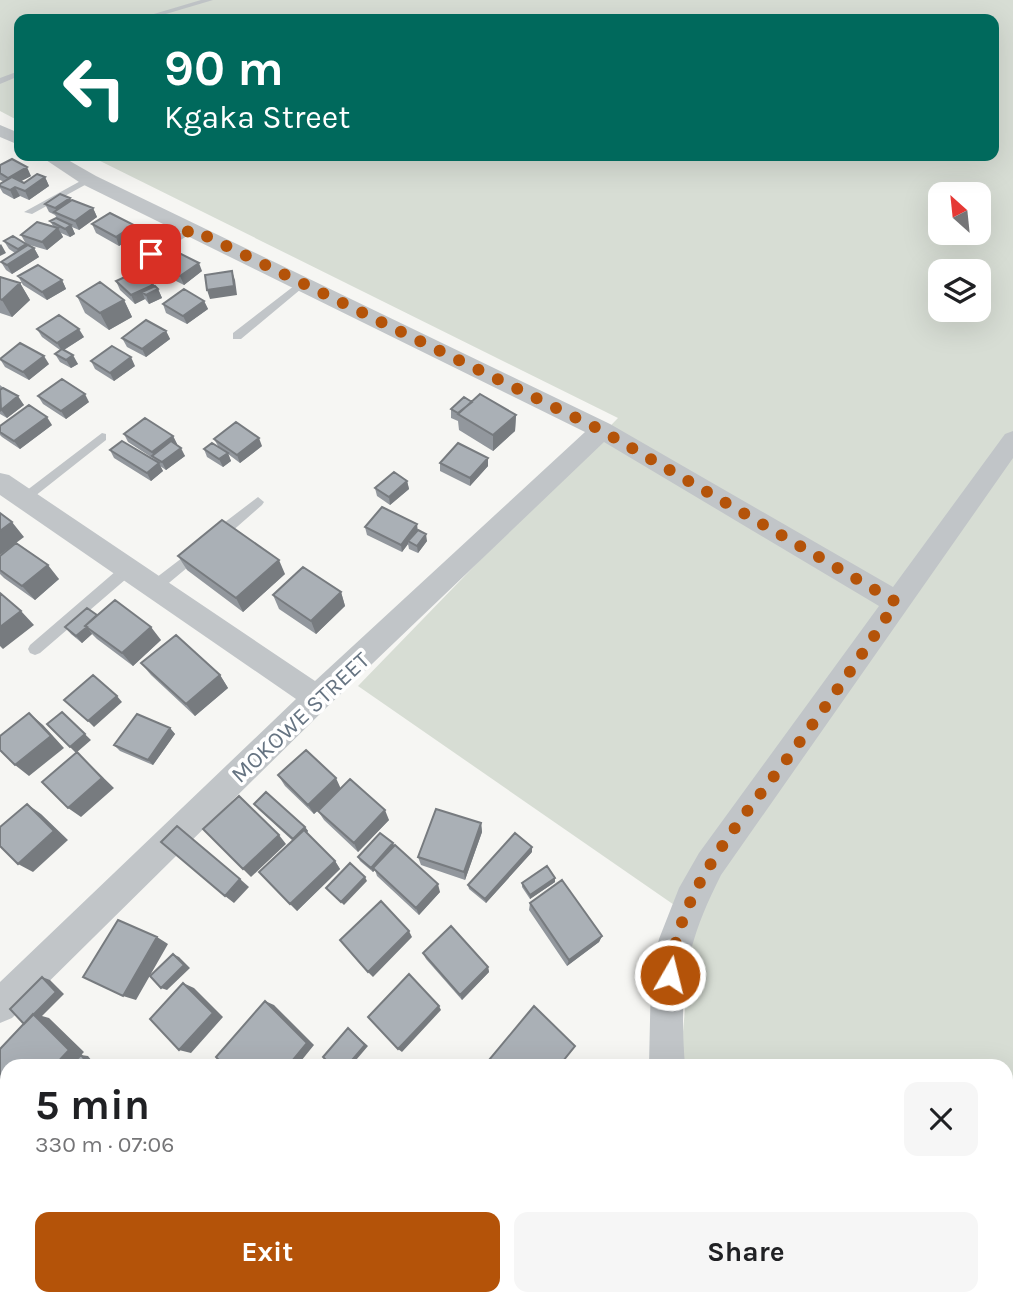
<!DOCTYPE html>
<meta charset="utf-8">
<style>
:root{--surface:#fff;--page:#f6f6f6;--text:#202124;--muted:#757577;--accent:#b45309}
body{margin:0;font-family:Karla,sans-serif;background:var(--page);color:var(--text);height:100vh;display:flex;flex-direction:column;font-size:26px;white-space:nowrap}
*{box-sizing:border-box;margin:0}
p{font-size:23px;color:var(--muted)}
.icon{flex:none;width:38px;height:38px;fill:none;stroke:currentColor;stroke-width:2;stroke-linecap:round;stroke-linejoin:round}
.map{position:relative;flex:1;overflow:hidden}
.side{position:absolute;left:0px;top:1059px;width:1013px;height:247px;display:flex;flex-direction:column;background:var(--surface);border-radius:21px 21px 0 0;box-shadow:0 7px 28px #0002}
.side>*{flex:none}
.top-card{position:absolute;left:14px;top:14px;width:985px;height:147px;border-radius:14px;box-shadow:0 7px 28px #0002;background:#00695c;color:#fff;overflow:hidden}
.needle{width:46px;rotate:333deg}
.tools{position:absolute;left:928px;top:182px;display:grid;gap:14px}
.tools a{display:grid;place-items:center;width:63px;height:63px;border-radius:14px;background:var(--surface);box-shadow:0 7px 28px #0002;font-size:35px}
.pin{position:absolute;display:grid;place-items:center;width:60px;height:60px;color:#fff;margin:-30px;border-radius:14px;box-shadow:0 4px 10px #0006}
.me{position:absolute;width:77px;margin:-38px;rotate:8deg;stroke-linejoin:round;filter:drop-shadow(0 0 5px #0008)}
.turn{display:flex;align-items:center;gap:24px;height:147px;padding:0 35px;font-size:32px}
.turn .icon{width:91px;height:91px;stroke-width:2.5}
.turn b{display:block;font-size:49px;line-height:60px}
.round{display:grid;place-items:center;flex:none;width:74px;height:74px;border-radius:14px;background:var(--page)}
.overview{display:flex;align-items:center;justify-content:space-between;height:119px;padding:0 35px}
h1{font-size:42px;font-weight:700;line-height:52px}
.cta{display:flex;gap:14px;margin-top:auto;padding:14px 35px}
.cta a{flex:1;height:80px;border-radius:14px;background:var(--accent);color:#fff;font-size:28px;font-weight:700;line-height:80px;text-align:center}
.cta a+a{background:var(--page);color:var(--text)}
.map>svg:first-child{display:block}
.green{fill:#d7ddd4;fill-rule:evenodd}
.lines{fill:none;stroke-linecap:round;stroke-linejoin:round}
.lane{fill:#c1c5c8;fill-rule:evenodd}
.street{fill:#c1c5c8;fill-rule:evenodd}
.wall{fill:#92979d}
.shaded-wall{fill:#777b7f}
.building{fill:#aab0b6;stroke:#777b7f;stroke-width:2}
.route{stroke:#b45309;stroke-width:12;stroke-dasharray:0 21.6}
.labels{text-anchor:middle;stroke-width:7;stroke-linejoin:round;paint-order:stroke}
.street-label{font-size:23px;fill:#667482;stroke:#fff}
</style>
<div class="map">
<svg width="1013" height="1304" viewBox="0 0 1013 1304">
<rect width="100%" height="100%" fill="#f6f6f3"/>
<!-- green -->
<path class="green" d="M0,0H1013V1304H708L706,1299L1006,1298V1066H680L693,918L358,686L618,418L90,156H994V19H19V121L0,111ZM940,194H978V233H940ZM940,271H978V310H940Z"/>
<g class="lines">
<!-- lane -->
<path class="lane" d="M201,0H213L149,19H137Z
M19,71V76L0,84V78Z
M86,178L94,180L32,214L24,212Z
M192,226L195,227V231L134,269L130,270L125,267Z
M303,279L308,282L307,284L241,339H233V333Z
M102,433L106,434V440L30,500H22L20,497L22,494Z
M258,497L264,502L262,505L222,540H212L211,536L212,532Z
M195,548L202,553L200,557L158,592H148L146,588L148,584Z
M128,564L133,565L135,569L133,573L40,653L35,655L30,653L28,649L30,645L123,565Z"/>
<!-- street -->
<path class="street" d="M0,125L19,133V145L0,137Z
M40,156H61L96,176L610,424L893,587L1005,434L1013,431V458L721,875C685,946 679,987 685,1066H649L651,975L659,939L679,888L699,853L879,606L604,442L327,707L12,1018L0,1023V982L296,699L0,495V473L9,475L315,681L585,432L82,184Z
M0,1210L7,1213V1257L0,1254Z
M259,1298H299V1304H259Z
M685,1298H725L726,1304H686Z"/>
</g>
<!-- wall -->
<path class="wall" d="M0,165L31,176L21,181L24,183L45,177L49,186L29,200L20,196L14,199L3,193L0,188V184L4,182L0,180Z
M71,200L93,208L97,217L79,230L72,227L75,234L70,237L61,233L63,237L47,250L26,244L27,246L34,248L39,257L12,274L6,270L1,262L15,253L9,249L4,241L26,244L21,235L53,226L50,221L57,218L55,215L49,212L45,204Z
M92,224L134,225L138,234L119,246L96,233Z
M158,265L202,271L184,285L162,274Z
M18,276L62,280L66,289L47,300L23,285Z
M0,277L20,283L30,300L12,317L0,313Z
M116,281L153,285L154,286L158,289L162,298L149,304L145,299L135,304L120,290Z
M77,296L124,300L132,317L109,330L85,313Z
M204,301L208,309L187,324L166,313L163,304Z
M37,329L84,337L64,350L78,364L71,368L60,362L55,354L60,350L42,337Z
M166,331L170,339L146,357L127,347L122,338Z
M0,359L49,364L29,380L5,367Z
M91,361L135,366L114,381L95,369Z
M0,385L24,405L7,418L0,414Z
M38,396L89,402L66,419L43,404Z
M472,402L516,415L515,431L493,451L459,430L458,421L451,418V409Z
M52,425L20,449L2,437L0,435V426Z
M124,434L173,436L177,444L176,445L185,456L166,470L160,466L163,471L151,481L114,458L110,450L155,461L154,459L128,442Z
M214,439L262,446L240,463L228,454L231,461L223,467L207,457L204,449L218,446Z
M488,458V466L470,486L440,471V463Z
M407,481L409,489L390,505L377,496L375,488Z
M365,527L418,530L427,541L418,553L409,549L408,544L402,552L367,535Z
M0,556L59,579L35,600L4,578L0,574Z
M178,556L285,574L243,612L187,570Z
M341,592L345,606L316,634L279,609L273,595Z
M97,615L161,640L133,666L97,639L92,634L82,643L71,634L65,627Z
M141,663L220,675L228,688L195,716L151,675Z
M170,728L175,734L153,765L120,751L114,745Z
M278,775L341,788L389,820L358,852L324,820L318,811L325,804L314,814L285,786Z
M254,804L305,827L308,831L307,833L335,861L340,869L297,911L293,841L258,809Z
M481,823L482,832L465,880L421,865L418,857Z
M393,843L394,846L440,892L419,915L377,876L375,870L373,872L360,861L358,857Z
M532,852L486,903L469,889L468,885Z
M555,882L530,899L522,887V883Z
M530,903L602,936L599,942L567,966L529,910Z
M423,953L488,967L489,972L462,1000L426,959Z
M379,1298H445L446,1304H359L360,1302Z"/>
<!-- shaded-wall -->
<path class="shaded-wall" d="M27,167L31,176L12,186L8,178Z
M45,177L49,186L29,200L25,191Z
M15,187L20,196L14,199L10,190Z
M70,198L75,207L58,214L55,208Z
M93,208L97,217L79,230L75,221Z
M71,225L75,234L70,237L65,229Z
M134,225L138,234L119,246L116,237Z
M58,228L63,237L47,250L42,242Z
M1,244L6,253L0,256V245Z
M26,244L30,251L34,248L39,257L12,274L7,265L22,256L18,249Z
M199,263L202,271L184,285L180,276Z
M232,271L235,280L237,295L210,299L207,290Z
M62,280L66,289L47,300L42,292Z
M20,283L30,300L12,317L2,300Z
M153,285L155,290L158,289L162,298L149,304L146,295L142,292L145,299L135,304L131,295Z
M124,300L132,317L109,330L100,313Z
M204,301L208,309L187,324L183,316Z
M79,329L84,337L62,351L57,343Z
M166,331L170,339L146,357L142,349Z
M73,355L78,364L71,368L66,360Z
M44,356L49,364L29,380L23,372Z
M131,357L135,366L114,381L110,373Z
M85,394L89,402L66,419L61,411Z
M18,396L24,405L7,418L1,410Z
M516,415L515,431L493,451V435Z
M47,417L52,425L20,449L14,441Z
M173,436L177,444L157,459L154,457L152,452Z
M259,438L262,446L240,463L237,455Z
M181,448L185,456L166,470L162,462Z
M228,453L231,461L223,467L219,459Z
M488,458V466L470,486V478Z
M159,463L163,471L151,481L147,473Z
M407,481L409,489L390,505L389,497Z
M12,522L24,537L0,555V531Z
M417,524L418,532L408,541V544L402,552L401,545Z
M426,534L427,541L418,553L417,546Z
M279,560L285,574L243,612L236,598Z
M48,565L59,579L35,600L22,586Z
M341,592L345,606L316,634L311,621Z
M21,611L34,625L3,649L0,646V627Z
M87,627L92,634L82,643L76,636Z
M151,627L161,640L133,666L122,653Z
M220,675L228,688L195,716L186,704Z
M117,696L122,702L94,727L88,721Z
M62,712L91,740L76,753L70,747Z
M29,713L43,725L64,748L29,776L15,765Z
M170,728L175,734L153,765L148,760Z
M77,752L114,788L81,817L68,808Z
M336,778L341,789L314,814L308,805Z
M27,804L41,814L68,840L33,872L18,864Z
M385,810L389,820L358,852L354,843Z
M481,823L482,832L465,880L464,872Z
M305,827L308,831L296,843L293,839Z
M279,835L286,844L251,877L243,869Z
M393,843L395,848L373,868L375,870L373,872L371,868Z
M532,847V852L486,903L485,899Z
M335,861L340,869L297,911L290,904Z
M365,877L367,881L344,905L341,902Z
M555,878V882L530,899V895Z
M240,879L249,887L234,903L225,896Z
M438,884L440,892L419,915L416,908Z
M409,931L412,937L373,977L368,972Z
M602,936L599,942L567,966L569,960Z
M157,937L168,944L136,1000L123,996Z
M173,954L179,957L190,968L167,990L161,988Z
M488,967L489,972L462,1000L460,995Z
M42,977L50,980L64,994L42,1016L49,1018L84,1052L81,1055L88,1056L96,1066H54L24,1024Z
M183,983L194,988L223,1017L191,1053L179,1050Z
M265,1001L274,1005L314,1045L297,1066H288Z
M439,1006L441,1010L402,1052L398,1049Z
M348,1028L368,1046L351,1066H347Z"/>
<!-- building -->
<path class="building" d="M12,159L27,167L8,178L0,173V165Z
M37,174L45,177L25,191L15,187L10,190L0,186V184L12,177L24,183Z
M60,194L70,198L55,208L45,204Z
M72,200L93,208L75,221L54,212Z
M110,213L134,225L116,237L92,224Z
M56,218L71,225L65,229L50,221Z
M37,222L58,228L42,242L21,235Z
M13,236L26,244L18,249L4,241Z
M28,245L34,248L7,265L1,262Z
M177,252L199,263L180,276L158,265Z
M38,265L62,280L42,292L18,276Z
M138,271L153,285L131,295L116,281Z
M232,271L234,286L207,290L205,275Z
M0,277L20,283L2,300L0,299Z
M100,282L124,300L100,313L77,296Z
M155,286L158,289L146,295L142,292Z
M184,289L204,301L183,316L163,304Z
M59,315L79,329L57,343L37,329Z
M146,320L166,331L142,349L122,338Z
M20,343L44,356L23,372L0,359Z
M112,346L131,357L110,373L91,361Z
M62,349L73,355L66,360L55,354Z
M62,379L85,394L61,411L38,396Z
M3,388L18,396L1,410L0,390Z
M480,394L516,415L493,435L458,414Z
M464,397L472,402L458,413L451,409Z
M29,405L47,417L14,441L0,432V426Z
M145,418L173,436L152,452L124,434Z
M236,422L259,438L237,455L214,439Z
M122,441L159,463L147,473L110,450Z
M171,441L181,448L162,462L152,456Z
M212,443L228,453L219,459L204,449Z
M458,443L488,458L470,478L440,463Z
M394,472L407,481L389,497L375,488Z
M382,507L417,524L401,545L365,527Z
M0,513L12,522L0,531Z
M222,520L279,560L236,598L178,556Z
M418,530L426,534L417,546L408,541Z
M16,543L48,565L22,586L0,570V556Z
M303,567L341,592L311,621L273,595Z
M0,593L21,611L0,627Z
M115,600L151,627L122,653L85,626Z
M87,608L97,615L85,626L87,627L76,636L65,627Z
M176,635L220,675L186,704L141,663Z
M93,675L117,696L88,721L64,700Z
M62,712L85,734L70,747L47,724Z
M29,713L51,736L15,765L0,750V736Z
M137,714L170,728L148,760L114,745Z
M306,750L336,778L308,805L278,775Z
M77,752L102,778L68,808L42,782Z
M350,779L385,810L354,843L318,811Z
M266,792L305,827L293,839L254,804Z
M239,796L279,835L243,869L203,829Z
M27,804L54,831L18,864L0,846V827Z
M436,809L481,823L464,872L418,857Z
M177,826L240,879L225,896L161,842Z
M304,830L335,861L290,904L259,872Z
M380,833L393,843L371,868L358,857Z
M515,833L532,847L485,899L468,885Z
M395,845L438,884L416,908L373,868Z
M350,863L365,877L341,902L326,888Z
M547,866L555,878L530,895L522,883Z
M562,880L602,936L569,960L530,903Z
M381,901L409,931L368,972L340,940Z
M118,920L157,937L123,996L83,977Z
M451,926L488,967L460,995L423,953Z
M173,954L184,965L161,988L150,976Z
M409,974L439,1006L398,1049L368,1017Z
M42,977L56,992L24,1024L10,1009Z
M183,983L213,1013L179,1050L150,1019Z
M265,1001L307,1043L288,1066H224L216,1057Z
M534,1006L575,1046L559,1066H484Z
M33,1014L69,1050L54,1066H7V1101L0,1094V1049Z
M348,1028L365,1045L347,1066H332L323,1057Z
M81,1055L90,1066H70Z
M411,1298H442L443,1304H382Z
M574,1298L575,1304H482L481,1299Z"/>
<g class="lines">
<!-- route -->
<path class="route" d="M151,254L192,229L601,430L896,602C864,653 829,702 793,751C743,819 678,888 670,975"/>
</g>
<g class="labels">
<!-- street labels -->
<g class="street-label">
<text transform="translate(300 717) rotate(-43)" y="8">MOKOWE STREET</text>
</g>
</g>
</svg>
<div class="tools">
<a><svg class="needle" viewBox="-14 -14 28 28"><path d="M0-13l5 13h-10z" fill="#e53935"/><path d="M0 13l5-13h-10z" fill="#757577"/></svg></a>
<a><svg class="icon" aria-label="layers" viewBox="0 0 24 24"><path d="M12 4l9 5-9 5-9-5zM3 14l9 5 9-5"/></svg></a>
</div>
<div class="pin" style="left:151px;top:254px;background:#d93025"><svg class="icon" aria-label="arrive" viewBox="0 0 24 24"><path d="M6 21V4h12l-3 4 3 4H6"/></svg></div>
<svg class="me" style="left:670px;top:975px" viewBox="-20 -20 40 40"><circle r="17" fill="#b45309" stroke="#fff" stroke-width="3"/><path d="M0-11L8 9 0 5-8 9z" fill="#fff"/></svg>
<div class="top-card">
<div class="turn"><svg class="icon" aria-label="left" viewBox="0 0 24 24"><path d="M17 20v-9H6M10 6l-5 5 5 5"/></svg><div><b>90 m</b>Kgaka Street</div></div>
</div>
<section class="side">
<div class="overview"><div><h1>5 min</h1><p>330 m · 07:06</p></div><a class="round"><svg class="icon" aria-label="close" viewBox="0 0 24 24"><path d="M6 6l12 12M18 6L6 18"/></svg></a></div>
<div class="cta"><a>Exit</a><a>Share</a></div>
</section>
</div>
